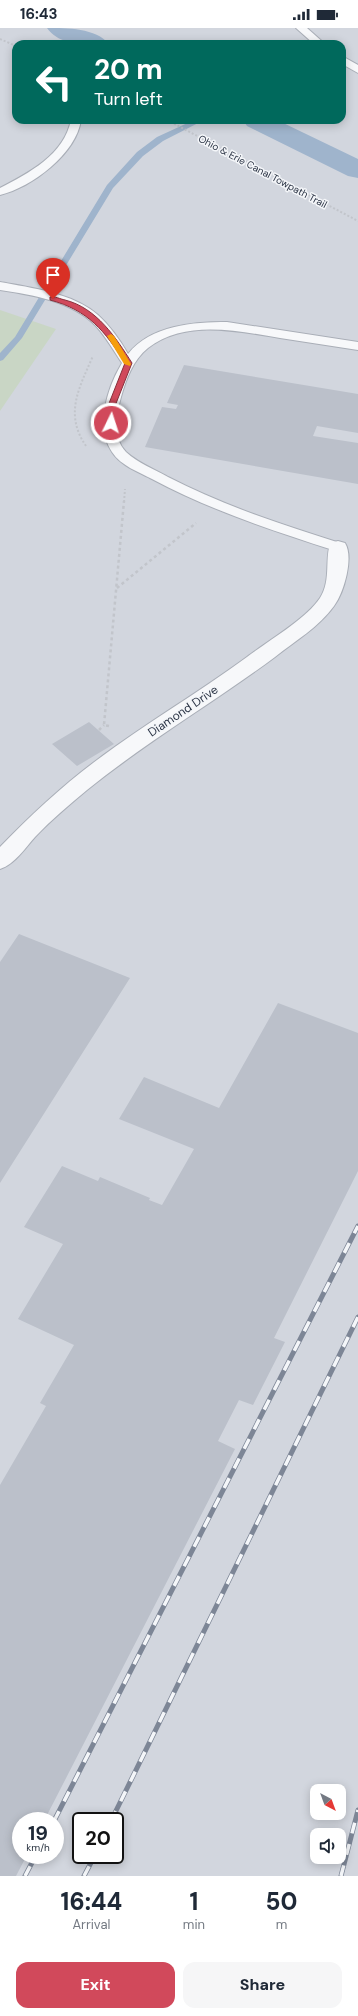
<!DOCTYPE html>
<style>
:root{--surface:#fff;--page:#f6f6f7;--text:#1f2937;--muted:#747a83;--accent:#d1495b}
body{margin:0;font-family:"DM Sans",sans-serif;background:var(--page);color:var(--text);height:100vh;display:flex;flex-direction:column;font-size:15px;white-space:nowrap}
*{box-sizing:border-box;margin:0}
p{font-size:13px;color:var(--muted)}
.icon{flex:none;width:22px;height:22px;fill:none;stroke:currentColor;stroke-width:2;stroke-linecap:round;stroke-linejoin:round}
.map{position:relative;height:1848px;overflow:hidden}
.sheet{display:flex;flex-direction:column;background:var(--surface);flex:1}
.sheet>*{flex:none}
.banner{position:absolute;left:12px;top:12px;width:334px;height:84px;border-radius:12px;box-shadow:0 2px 10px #0003;background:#00695c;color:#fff;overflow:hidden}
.needle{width:26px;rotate:139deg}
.fabs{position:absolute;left:310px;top:1756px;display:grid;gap:8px}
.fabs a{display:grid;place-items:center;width:36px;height:36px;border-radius:8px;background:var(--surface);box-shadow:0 2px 10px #0003;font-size:20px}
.speed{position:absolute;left:12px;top:1784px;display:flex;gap:8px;font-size:20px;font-weight:700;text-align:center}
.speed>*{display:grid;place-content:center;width:52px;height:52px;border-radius:50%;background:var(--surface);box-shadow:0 2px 10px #0003;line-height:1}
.speed small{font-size:10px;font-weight:400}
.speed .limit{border:2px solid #111;border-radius:6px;background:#fff;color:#111}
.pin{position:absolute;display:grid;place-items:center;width:34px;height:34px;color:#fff;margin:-41px -17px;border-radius:50% 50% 50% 0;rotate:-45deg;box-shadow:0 0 4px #0007}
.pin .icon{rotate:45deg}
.me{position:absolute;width:44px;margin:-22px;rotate:4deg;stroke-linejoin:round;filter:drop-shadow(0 0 3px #0008)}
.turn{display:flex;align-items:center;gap:14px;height:84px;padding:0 16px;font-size:18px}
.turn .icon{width:52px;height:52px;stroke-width:2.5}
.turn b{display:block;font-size:28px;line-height:34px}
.eta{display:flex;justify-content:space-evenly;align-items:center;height:68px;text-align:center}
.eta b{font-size:24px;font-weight:800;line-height:28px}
.cta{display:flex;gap:8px;margin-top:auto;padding:8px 16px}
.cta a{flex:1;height:46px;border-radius:12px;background:var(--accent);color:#fff;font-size:16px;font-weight:800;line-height:46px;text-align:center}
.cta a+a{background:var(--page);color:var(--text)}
.status{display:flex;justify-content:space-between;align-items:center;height:28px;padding:0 20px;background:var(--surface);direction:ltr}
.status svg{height:11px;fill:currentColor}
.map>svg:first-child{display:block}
.built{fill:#d2d6de;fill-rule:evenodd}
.green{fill:#c9d6c5}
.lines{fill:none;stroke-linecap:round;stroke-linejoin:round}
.stream{fill:#9fb4cc;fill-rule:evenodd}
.canal{fill:#9fb4cc;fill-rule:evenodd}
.building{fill:#bbc0ca}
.lane-casing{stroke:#a9aeb7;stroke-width:2}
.street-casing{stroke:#a9aeb7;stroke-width:2}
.path-far1{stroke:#c2c5cb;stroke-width:2;stroke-dasharray:2 2;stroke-linecap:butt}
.path{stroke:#c2c5cb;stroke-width:2.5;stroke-dasharray:3 3;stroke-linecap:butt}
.lane{fill:#f7f8fa;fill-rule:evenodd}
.street{fill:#f7f8fa;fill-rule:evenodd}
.rail-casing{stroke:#7d8696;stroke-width:5}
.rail{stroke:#f4f6f9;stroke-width:3.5;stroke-dasharray:11;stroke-linecap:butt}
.route{fill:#d1495b;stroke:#882f3b}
.slow{fill:#f59e0b}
.labels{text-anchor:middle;stroke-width:3;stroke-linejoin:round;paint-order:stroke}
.far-street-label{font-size:10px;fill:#2b3445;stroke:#f4f6f9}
.street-label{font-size:12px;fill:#2b3445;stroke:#f4f6f9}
</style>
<div class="status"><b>16:43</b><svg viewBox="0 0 49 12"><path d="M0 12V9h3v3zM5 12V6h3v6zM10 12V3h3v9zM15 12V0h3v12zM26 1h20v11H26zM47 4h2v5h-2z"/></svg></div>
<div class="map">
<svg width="358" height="1848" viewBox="0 0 358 1848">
<rect width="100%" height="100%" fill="#e4e7ec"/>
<!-- built -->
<path class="built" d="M0,0H358V1848H0ZM16,16H342V92H16ZM317,1763H339V1785H317ZM21,1793H55V1827H21ZM81,1793H115V1827H81ZM317,1807H339V1829H317Z"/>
<!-- green -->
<path class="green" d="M0,282L56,301L0,383Z"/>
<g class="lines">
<!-- stream -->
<path class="stream" d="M194,92H204L163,113L143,128L113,160L22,310L3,332L0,333V325L15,309L107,157L137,124L157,109Z"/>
<!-- canal -->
<path class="canal" d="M47,0C67,0 96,0 109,16C89,16 60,19 47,0Z
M243,92H277L358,131V150L348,148L247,98Z"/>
</g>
<!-- building -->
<path class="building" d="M184,337L358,366V405L317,398L313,408L358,415V456L145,419L162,379L176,381L178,377L167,375Z
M89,694L114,716L77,738L52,716Z
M19,906L130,950L0,1155V934Z
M278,975L358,1005V1143L274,1310L285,1314L253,1377L239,1372L218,1413L235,1421L44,1793H21V1827H27L16,1848H0V1457L46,1378L40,1375L74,1317L18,1291L63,1216L24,1199L62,1138L98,1153L100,1149L150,1170L149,1172L162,1177L194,1121L119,1091L144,1049L219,1080Z"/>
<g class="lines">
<defs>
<path id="lane" d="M296,0H307L325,16H314Z
M342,28L358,37V45L342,36Z
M71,92H81C76,126 32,159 0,167V160C29,145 64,127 71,92Z
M0,254C32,260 73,265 98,287C110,298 120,312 128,326C151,297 193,294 227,294L358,314V322C332,318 306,314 280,310C238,303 185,291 148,320C133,332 126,351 121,369C116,386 112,410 126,424C138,435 154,441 168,449C224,478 283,497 343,516L345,519L343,522H333C271,502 210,482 152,451C139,444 121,438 112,424C95,399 107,360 122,335C114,323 106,309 96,298C72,273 33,267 0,262Z"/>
<path id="street" d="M338,513L345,515C354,529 344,565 334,578C319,599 295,613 275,629C213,675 146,714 87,762C69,777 51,792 35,809C25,820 15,836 0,841V819C30,788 62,758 97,732C145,696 198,665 247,629C268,613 306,591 320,570C332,552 324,527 331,515Z"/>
</defs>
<!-- lane casing -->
<use href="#lane" class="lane-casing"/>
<!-- street casing -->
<use href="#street" class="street-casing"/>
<!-- path-far1 -->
<path class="path-far1" d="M0,11L16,18
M167,92L358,193
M86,418C64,386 79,360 93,328
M124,474L125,461"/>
<!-- path -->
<path class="path" d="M117,560L196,495
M109,698L104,697L124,473
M99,702L104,697"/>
<!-- lane -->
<use href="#lane" class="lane"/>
<!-- street -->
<use href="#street" class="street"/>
<defs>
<path id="rail" d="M54,1793L358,1198
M111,1793L358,1289
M25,1848L36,1827
M84,1848L95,1827
M341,1848L358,1782"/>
</defs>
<!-- rail casing -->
<use href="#rail" class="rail-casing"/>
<!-- rail -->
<use href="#rail" class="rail"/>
</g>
<!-- route -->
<path class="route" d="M50,269C55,268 60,271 65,272C97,280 116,310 132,335L113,383V397L107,395L106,383L125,335C105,303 88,282 50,272Z"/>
<!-- slow -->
<path class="slow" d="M111,306L114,308L131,336L130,338L124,336L107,308Z"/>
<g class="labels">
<!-- far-street labels -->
<g class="far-street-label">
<text transform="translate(263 143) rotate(28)" y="4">Ohio &amp; Erie Canal Towpath Trail</text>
</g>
<!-- street labels -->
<g class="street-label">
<text transform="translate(183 683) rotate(-34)" y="4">Diamond Drive</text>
</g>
</g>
</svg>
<div class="fabs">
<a><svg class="needle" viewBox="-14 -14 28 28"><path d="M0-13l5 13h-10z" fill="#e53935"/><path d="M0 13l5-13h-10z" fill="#747a83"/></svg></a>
<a><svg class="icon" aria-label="sound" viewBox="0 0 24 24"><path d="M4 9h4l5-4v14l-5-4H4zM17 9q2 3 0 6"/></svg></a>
</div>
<div class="speed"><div>19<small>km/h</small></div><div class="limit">20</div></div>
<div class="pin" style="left:53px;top:271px;background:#d93025"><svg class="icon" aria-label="arrive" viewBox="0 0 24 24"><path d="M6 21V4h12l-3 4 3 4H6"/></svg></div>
<svg class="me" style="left:111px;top:395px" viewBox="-20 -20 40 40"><circle r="17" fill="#d1495b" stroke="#fff" stroke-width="3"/><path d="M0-11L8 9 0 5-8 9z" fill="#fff"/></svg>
<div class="banner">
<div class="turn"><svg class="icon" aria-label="left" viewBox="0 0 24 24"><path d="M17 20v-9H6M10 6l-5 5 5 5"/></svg><div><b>20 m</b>Turn left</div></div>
</div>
</div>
<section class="sheet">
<div class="eta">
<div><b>16:44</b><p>Arrival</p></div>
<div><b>1</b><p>min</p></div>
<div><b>50</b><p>m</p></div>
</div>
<div class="cta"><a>Exit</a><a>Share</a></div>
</section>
